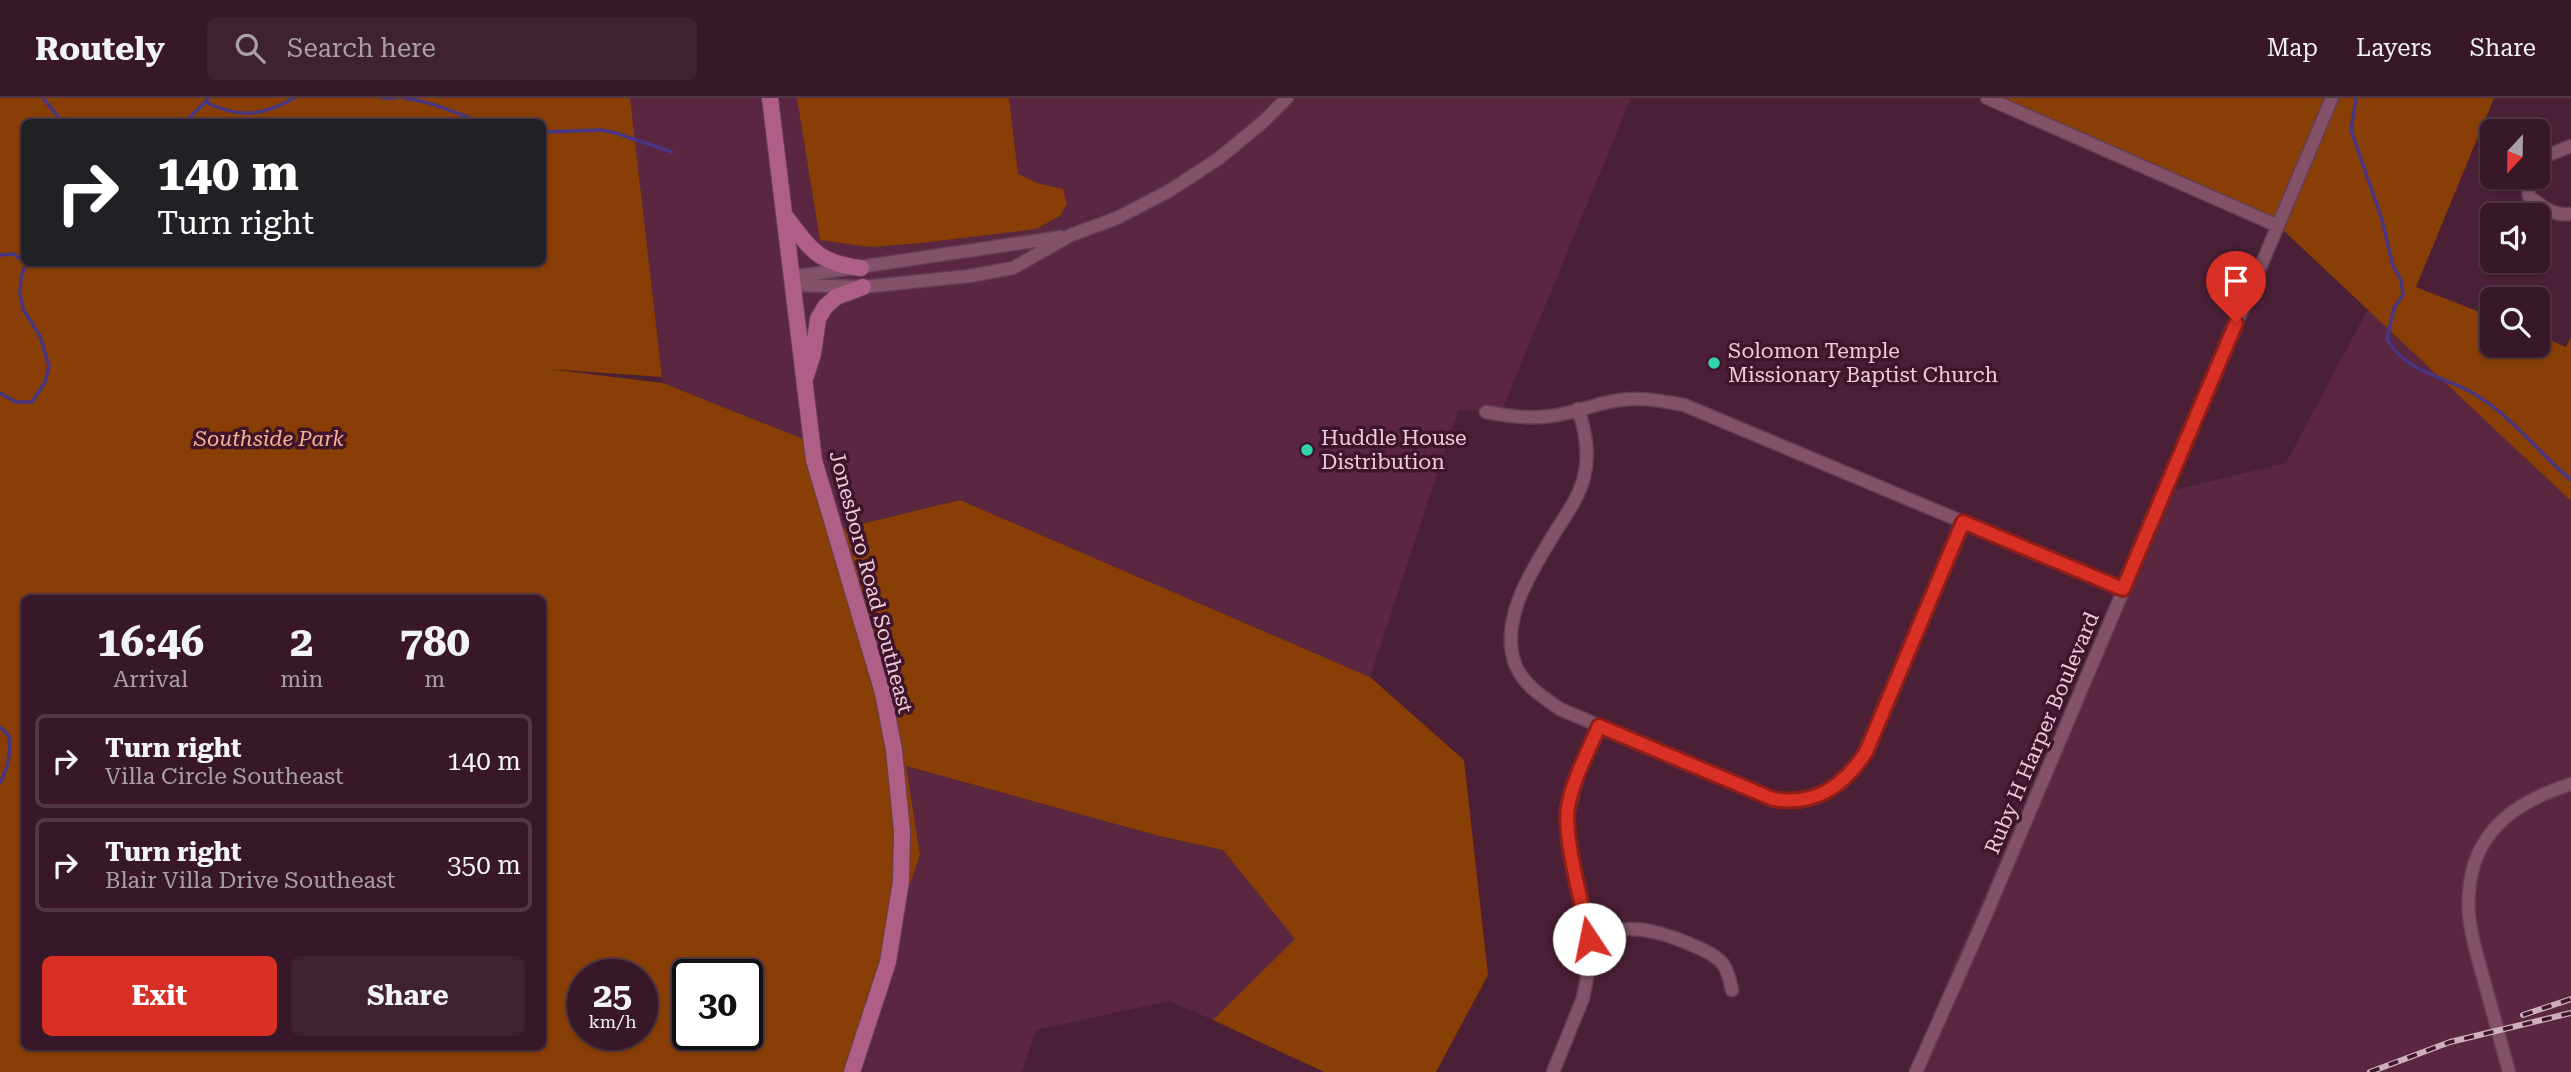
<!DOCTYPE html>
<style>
:root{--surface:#381828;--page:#3f2130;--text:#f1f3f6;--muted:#aba0a8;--line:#523745;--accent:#d93025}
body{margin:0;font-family:"Roboto Serif",serif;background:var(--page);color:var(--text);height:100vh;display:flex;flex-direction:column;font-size:26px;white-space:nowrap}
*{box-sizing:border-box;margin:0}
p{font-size:23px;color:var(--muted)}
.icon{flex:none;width:38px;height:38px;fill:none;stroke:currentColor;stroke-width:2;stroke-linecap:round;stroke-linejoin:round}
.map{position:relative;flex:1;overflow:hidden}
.side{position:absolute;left:21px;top:497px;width:525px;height:455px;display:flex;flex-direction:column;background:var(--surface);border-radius:10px;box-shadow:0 2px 5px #0004,0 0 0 2px var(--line)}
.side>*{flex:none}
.hud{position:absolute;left:21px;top:21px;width:525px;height:147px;border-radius:10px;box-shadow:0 2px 5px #0004,0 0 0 2px var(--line);background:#202124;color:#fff;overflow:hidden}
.needle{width:46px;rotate:202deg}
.controls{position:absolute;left:2480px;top:21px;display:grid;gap:14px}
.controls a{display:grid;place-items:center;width:70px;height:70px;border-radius:10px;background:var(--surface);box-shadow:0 2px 5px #0004,0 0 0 2px var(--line);font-size:35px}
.speed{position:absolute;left:567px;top:861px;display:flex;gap:14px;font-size:35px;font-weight:700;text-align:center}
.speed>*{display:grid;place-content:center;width:91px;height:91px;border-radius:50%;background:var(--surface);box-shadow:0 2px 5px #0004,0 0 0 2px var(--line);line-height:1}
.speed small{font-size:18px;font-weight:400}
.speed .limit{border:4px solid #111;border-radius:10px;background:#fff;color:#111}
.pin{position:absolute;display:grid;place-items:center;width:60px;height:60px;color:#fff;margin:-72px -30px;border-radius:50% 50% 50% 0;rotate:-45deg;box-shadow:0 0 7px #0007}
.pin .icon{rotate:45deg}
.me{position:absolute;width:77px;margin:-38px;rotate:349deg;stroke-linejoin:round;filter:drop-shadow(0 0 5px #0008)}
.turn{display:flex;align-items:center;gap:24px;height:147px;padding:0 21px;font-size:32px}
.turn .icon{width:91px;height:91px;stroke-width:2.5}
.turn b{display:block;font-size:49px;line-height:60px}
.eta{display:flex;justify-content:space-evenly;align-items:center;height:119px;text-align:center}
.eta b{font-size:42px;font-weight:700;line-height:49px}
.action{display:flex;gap:14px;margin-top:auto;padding:14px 21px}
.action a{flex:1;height:80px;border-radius:10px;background:var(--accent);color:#fff;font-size:28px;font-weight:700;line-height:80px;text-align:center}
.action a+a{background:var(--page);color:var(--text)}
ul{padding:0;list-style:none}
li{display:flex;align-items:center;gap:21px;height:94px;margin:0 14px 10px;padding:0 7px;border:4px solid var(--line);border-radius:10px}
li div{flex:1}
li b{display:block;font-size:26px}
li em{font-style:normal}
header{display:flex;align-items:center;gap:42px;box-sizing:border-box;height:98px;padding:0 35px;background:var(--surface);border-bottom:2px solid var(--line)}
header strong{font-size:33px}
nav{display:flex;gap:38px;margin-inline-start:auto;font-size:24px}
.search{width:490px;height:63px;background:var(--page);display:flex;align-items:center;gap:18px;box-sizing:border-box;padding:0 24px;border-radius:10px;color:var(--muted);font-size:26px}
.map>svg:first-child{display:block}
.built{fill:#5a2640}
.green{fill:#883e04;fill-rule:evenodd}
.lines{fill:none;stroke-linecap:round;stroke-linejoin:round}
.stream{stroke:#483683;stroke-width:3.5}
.minor-casing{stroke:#643e52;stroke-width:15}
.major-casing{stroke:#643e52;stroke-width:18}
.minor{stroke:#835269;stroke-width:12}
.major{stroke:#af5e86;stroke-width:16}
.rail-casing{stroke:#ceaebc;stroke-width:6}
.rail{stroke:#40152c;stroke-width:3.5;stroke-dasharray:10;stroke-linecap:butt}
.route-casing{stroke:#8d1f18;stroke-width:18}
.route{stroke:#d93025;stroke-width:12}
.poi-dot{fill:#2fd4aa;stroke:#40152c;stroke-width:2.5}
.labels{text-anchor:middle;stroke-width:7;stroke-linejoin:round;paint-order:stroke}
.poi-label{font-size:21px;fill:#ebceda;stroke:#40152c;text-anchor:start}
.park-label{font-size:21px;font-style:italic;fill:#f6b48e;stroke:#40152c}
.street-label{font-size:21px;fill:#ebceda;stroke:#40152c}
</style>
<header>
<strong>Routely</strong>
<div class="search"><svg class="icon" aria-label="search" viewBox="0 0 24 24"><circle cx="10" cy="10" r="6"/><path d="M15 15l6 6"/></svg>Search here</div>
<nav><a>Map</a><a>Layers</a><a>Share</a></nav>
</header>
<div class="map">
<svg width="2571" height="974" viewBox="0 0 2571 974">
<rect width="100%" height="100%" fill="#4b2036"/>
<!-- built -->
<path class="built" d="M627,0H1631L1502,312L1458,313L1370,579L960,402L831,433L817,347L663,285Z
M2368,211L2571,403V974H1910L1954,865L2162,395L2286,365Z
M905,668L1159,738L1223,752L1296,841L1213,922L1169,903L1036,932L1022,974H851L883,865L920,757Z"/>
<!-- green -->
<path class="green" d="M0,0H630L662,279L548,271L663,285L818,347L832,433L960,402L1370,579L1464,662L1488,877L1436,974H1324L1213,922L1295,841L1223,752L1159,738L906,668L920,757L883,865L851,974H0ZM24,24H542V164H24ZM24,500H542V948H24ZM583,877H642V936H583ZM688,877H747V936H688Z
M797,0H1009L1018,76L1040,86L1063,91L1067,106L1060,118L1036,131L921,145L870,149L820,142Z
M1986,0H2494L2416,189L2492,219V247H2538V237L2566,249L2571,239V403L2281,130Z"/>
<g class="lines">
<!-- stream -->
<path class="stream" d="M43,0L62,24
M383,0H396
M403,0C431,3 455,15 481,24
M2356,0L2351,32L2382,122L2393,168L2401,182L2403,197L2394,210L2387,241C2404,271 2433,276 2463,290C2506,310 2535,352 2571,382
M205,4C239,20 261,19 294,0
M185,24L209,0
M542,34L601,32L616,35L672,54
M0,157L14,156L24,164
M0,295L16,304H32L45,284L49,268L40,238L23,211L20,196L21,180L26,165
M0,629L9,638C11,656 8,669 0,685"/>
<defs>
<path id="minor" d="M1987,0L2278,128
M2538,61L2571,48
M2527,79L2529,98C2542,109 2553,118 2571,116
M792,179L1061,139
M793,187L863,189L969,178L1013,170L1071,137L1117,120L1169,93L1218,61L1263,24L1287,0
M1578,311C1586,334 1590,356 1584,379C1579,400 1565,418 1554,436C1532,472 1499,522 1515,566C1523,587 1543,599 1560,611L1772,701C1815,708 1843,689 1866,655L1963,424
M1486,314C1508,318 1529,321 1551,318C1570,316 1590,308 1609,304C1634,298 1658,302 1684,307L2123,491
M1589,841C1623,823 1657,832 1690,846C1701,851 1715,856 1723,866C1728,872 1730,884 1732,892
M1553,974L1583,900L1589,869V841L1569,742L1568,717L1578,675L1599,628
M1916,974L1985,819L2332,0
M2509,974C2501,945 2493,915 2485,886C2479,864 2471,840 2469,817C2464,743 2505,707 2571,686"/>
<path id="major" d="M770,0L814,362L883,595L894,652L902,733L901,783L888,864L852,974
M786,119C811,152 818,165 861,170
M806,278L813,256L818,221L825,209L836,199L863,189"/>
</defs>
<!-- minor casing -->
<use href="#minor" class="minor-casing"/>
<!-- major casing -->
<use href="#major" class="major-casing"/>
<!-- minor -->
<use href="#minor" class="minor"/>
<!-- major -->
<use href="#major" class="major"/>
<defs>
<path id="rail" d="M2523,917L2571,901
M2370,974L2450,944L2571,915"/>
</defs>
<!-- rail casing -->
<use href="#rail" class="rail-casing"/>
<!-- rail -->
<use href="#rail" class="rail"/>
</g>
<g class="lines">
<defs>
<path id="route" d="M1589,841C1583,807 1563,740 1568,709C1573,681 1588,654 1599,628L1773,701C1815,708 1843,689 1866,654L1963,424L2123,491L2236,225"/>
</defs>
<!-- route casing -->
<use href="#route" class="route-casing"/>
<!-- route -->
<use href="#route" class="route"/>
</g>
<!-- markers -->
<g class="poi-dot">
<circle cx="1714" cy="265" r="7"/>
<circle cx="1307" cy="352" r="7"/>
</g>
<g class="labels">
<!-- poi labels -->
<g class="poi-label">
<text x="1728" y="260">Solomon Temple<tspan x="1728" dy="24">Missionary Baptist Church</tspan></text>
<text x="1321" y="347">Huddle House<tspan x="1321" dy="24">Distribution</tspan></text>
</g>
<!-- park labels -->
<g class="park-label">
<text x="269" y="348">Southside Park</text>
</g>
<!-- street labels -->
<g class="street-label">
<text transform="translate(871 484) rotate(75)" y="7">Jonesboro Road Southeast</text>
<text transform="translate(2042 635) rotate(-67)" y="7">Ruby H Harper Boulevard</text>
</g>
</g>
</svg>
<div class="controls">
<a><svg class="needle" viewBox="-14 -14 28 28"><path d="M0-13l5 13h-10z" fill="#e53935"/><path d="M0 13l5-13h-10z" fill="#aba0a8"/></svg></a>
<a><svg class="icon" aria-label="sound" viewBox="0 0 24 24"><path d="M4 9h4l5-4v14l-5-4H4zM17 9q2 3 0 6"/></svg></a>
<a><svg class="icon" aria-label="search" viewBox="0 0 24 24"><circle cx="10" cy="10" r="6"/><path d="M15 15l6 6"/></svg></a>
</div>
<div class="speed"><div>25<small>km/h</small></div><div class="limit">30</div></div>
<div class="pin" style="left:2236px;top:225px;background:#d93025"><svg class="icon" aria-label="arrive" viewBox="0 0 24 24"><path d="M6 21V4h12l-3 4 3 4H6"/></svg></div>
<svg class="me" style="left:1589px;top:841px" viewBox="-20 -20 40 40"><circle r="19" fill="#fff"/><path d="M0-13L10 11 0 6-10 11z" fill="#d93025"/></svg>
<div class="hud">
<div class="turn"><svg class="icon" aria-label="right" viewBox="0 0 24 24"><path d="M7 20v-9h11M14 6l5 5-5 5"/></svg><div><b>140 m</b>Turn right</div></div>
</div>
<section class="side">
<div class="eta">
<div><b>16:46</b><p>Arrival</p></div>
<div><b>2</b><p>min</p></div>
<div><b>780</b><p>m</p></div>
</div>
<ul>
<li><svg class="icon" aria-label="right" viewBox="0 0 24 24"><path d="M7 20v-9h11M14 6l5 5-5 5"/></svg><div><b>Turn right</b><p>Villa Circle Southeast</p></div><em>140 m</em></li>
<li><svg class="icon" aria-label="right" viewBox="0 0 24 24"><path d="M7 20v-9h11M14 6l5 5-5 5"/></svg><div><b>Turn right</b><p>Blair Villa Drive Southeast</p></div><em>350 m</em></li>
</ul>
<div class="action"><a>Exit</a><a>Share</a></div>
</section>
</div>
